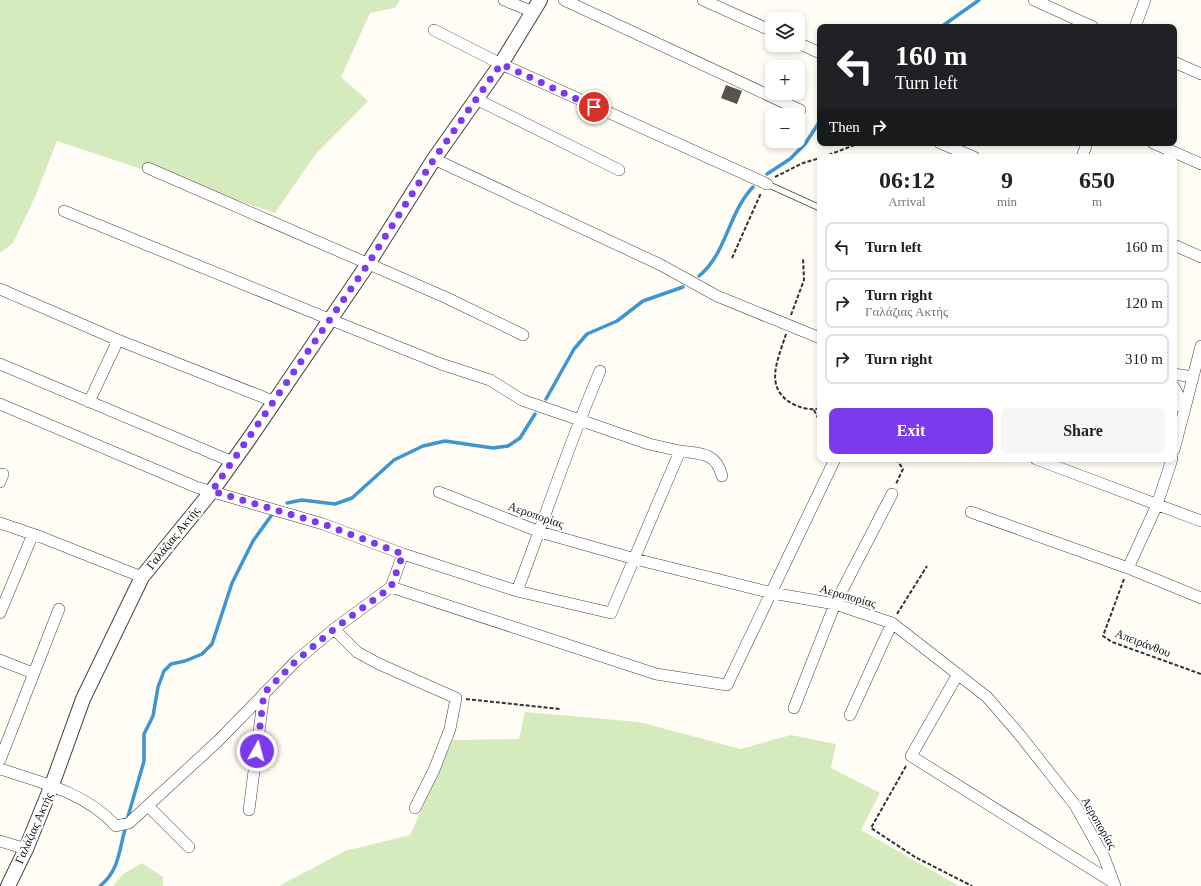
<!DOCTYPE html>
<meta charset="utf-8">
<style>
:root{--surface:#fff;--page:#f6f6f6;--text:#222;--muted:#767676;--line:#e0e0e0;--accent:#7c3aed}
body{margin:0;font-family:Georgia,serif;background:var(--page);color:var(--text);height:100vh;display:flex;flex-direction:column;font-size:15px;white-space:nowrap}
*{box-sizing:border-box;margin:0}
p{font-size:13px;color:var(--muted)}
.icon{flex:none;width:22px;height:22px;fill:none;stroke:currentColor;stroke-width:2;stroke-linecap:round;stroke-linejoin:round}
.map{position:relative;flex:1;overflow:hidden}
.details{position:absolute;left:817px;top:154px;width:360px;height:308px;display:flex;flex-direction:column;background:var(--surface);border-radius:8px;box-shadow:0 2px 6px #0003}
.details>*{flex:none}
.top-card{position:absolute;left:817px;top:24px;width:360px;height:122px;border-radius:8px;box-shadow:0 2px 6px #0003;background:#202124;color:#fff;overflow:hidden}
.tools{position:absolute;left:765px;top:12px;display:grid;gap:8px}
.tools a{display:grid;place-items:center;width:40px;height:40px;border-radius:8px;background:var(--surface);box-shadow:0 2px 6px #0003;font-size:20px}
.pin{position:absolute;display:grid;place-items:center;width:34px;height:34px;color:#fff;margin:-17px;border:2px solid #fff;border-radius:50%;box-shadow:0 1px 4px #0007}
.me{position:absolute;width:44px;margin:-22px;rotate:7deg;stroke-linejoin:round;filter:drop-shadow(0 0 3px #0008)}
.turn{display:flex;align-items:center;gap:14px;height:84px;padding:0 12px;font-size:18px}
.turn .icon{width:52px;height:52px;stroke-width:2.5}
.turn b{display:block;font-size:28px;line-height:34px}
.then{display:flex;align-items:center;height:38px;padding:0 12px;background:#0003;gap:8px;font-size:15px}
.eta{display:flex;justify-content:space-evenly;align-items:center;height:68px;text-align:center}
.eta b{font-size:24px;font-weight:700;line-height:28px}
.cta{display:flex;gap:8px;margin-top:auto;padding:8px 12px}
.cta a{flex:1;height:46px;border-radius:8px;background:var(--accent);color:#fff;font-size:16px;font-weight:700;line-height:46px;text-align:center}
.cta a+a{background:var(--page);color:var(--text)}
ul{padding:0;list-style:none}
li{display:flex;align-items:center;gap:12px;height:50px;margin:0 8px 6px;padding:0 4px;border:2px solid var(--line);border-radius:8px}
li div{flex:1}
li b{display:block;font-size:15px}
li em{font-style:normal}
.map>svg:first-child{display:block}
.green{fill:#d5ebbd}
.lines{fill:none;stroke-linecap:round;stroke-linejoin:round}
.stream{stroke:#3f96cf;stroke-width:3.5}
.building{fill:#5a524d}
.service-casing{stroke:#444;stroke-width:7}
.minor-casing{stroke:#444;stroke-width:12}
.tertiary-casing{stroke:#444;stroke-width:16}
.path{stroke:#333;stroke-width:2;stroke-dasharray:4 2;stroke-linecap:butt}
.service{stroke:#fff;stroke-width:5.5}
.minor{stroke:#fff;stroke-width:11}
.tertiary{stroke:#fff;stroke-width:14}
.route{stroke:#7c3aed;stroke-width:7;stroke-dasharray:0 12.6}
.labels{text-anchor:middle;stroke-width:4;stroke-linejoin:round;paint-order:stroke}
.street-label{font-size:12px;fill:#111;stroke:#fff}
</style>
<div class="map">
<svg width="1201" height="886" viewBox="0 0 1201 886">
<rect width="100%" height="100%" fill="#fffdf5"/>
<!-- green -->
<path class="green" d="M0,0H400L395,8L370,13L341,77L368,101L315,155L275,213L57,141L35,197L13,243L0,253Z
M525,712L639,722L741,749L791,735L836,744L831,768L880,793L861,830L959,886H279L345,851L410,835L453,740L519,739Z
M142,863L163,877V886H113L123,874Z"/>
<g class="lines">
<!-- stream -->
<path class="stream" d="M941,27L979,0
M767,174L790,159L805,144L820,121
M699,276C727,253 728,213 753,187
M546,399L574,349L587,334L617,321L643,301L683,287
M287,503L302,500L335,504L352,498L394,460L423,446L445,441L493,448L508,446L520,438L535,414
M127,820L144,761V734L153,716L158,687L164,671L171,664L185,661L202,654L212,644L232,583L253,541L271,516
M100,886C120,870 119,848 126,826"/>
</g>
<!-- building -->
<path class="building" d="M726,85L742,91L737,104L721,98Z"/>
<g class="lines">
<defs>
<path id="service" d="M767,184L820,208"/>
<path id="minor" d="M504,0L533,12
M564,0L800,110
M703,0L772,31
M1034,0L1093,27
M1135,27L1145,0
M434,30L501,64L767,184
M798,43L820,53
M1174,62L1201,74
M476,99L619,170
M940,143L974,157
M1153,143L1201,164
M1082,157L1087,143
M434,159L661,265L717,296L820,338
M148,168L447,298L523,335
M64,211L329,319L441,364L490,380L522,400L649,444L680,451L611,613L517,591
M1174,245L1201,257
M0,289L118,340L273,401
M0,364L233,462
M1174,374L1193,377
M1174,387L1185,408L1174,450
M89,402L118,340
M0,404L196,487L323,524L403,554L517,591C545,518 569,443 600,371
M1174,404L1185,408L1201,346
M680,451C701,454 716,452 722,476
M1036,459L1201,521
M0,482L3,474
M439,492L540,532L635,559L772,593L835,604L892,623L987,697L1019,734L1075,805L1104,857L1115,886
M971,512L1128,568L1201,598
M0,523L41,537L142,577
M403,554L391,587L656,674L727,685L835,459
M1128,568L1157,505L1172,459
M0,613L33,534
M334,629L357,652L379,664L456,698L450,729L434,770L415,808
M0,660L33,673
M958,674L911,756L1114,883
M794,708L835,604L892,494
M850,715L892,623
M0,760L59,609
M0,769C41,782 86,793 116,826L129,823L218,741L297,660L334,629L391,587
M148,806L189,847
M249,810L264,693
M0,841L26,849"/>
<path id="tertiary" d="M8,886L26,849L52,785L83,699L142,577L212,491L249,439L368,264L434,159L501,64L540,0"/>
</defs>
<!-- service casing -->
<use href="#service" class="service-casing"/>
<!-- minor casing -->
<use href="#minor" class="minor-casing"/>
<!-- tertiary casing -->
<use href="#tertiary" class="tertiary-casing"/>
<!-- path -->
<path class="path" d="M823,157L860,143
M775,177L803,163L820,158
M732,258L761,193
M791,315L804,280L803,258
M786,334C778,360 763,388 793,404C801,408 811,411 820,408
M814,410L820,422
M896,459L903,469L896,484
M1124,579L1103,636L1112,642L1201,674
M897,614L927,566
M466,699L560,709
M906,766L871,828L915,857L972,886"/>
<!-- service -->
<use href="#service" class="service"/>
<!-- minor -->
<use href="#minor" class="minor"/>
<!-- tertiary -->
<use href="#tertiary" class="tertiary"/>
</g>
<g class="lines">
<!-- route -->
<path class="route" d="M257,751L264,693L297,660L334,629L391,587L403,554L323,524L212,491L368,264L434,159L501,64L594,107"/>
</g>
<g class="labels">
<!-- street labels -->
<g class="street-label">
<text transform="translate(536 515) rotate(19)" y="4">Αεροπορίας</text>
<text transform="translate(173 538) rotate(-51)" y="4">Γαλάζιας Ακτής</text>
<text transform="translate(848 596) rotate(16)" y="4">Αεροπορίας</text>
<text transform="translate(1143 643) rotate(21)" y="4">Απειράνθου</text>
<text transform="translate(1099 823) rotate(60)" y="4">Αεροπορίας</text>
<text transform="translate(34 828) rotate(-66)" y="4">Γαλάζιας Ακτής</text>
</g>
</g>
</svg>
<div class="tools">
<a><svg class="icon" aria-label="layers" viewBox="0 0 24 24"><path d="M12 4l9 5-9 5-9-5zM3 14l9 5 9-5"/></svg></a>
<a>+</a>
<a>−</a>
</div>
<div class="pin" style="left:594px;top:107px;background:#d93025"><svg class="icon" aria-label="arrive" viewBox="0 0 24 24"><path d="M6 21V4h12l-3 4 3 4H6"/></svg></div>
<svg class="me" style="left:257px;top:751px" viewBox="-20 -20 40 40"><circle r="17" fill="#7c3aed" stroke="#fff" stroke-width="3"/><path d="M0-11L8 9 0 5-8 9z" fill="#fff"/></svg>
<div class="top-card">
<div class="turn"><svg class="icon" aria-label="left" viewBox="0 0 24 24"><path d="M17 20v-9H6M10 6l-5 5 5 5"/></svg><div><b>160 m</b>Turn left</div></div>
<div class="then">Then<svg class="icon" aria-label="right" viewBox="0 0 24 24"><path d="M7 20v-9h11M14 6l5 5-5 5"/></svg></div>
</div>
<section class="details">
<div class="eta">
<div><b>06:12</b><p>Arrival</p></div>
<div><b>9</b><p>min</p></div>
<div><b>650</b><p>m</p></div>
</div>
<ul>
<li><svg class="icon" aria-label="left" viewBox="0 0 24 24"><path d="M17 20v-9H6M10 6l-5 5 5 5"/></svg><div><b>Turn left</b></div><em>160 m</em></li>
<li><svg class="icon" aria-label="right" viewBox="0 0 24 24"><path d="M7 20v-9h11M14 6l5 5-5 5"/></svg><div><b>Turn right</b><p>Γαλάζιας Ακτής</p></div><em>120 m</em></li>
<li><svg class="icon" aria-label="right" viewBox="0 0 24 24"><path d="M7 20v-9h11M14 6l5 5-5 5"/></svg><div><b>Turn right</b></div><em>310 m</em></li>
</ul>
<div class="cta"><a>Exit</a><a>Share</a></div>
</section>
</div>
